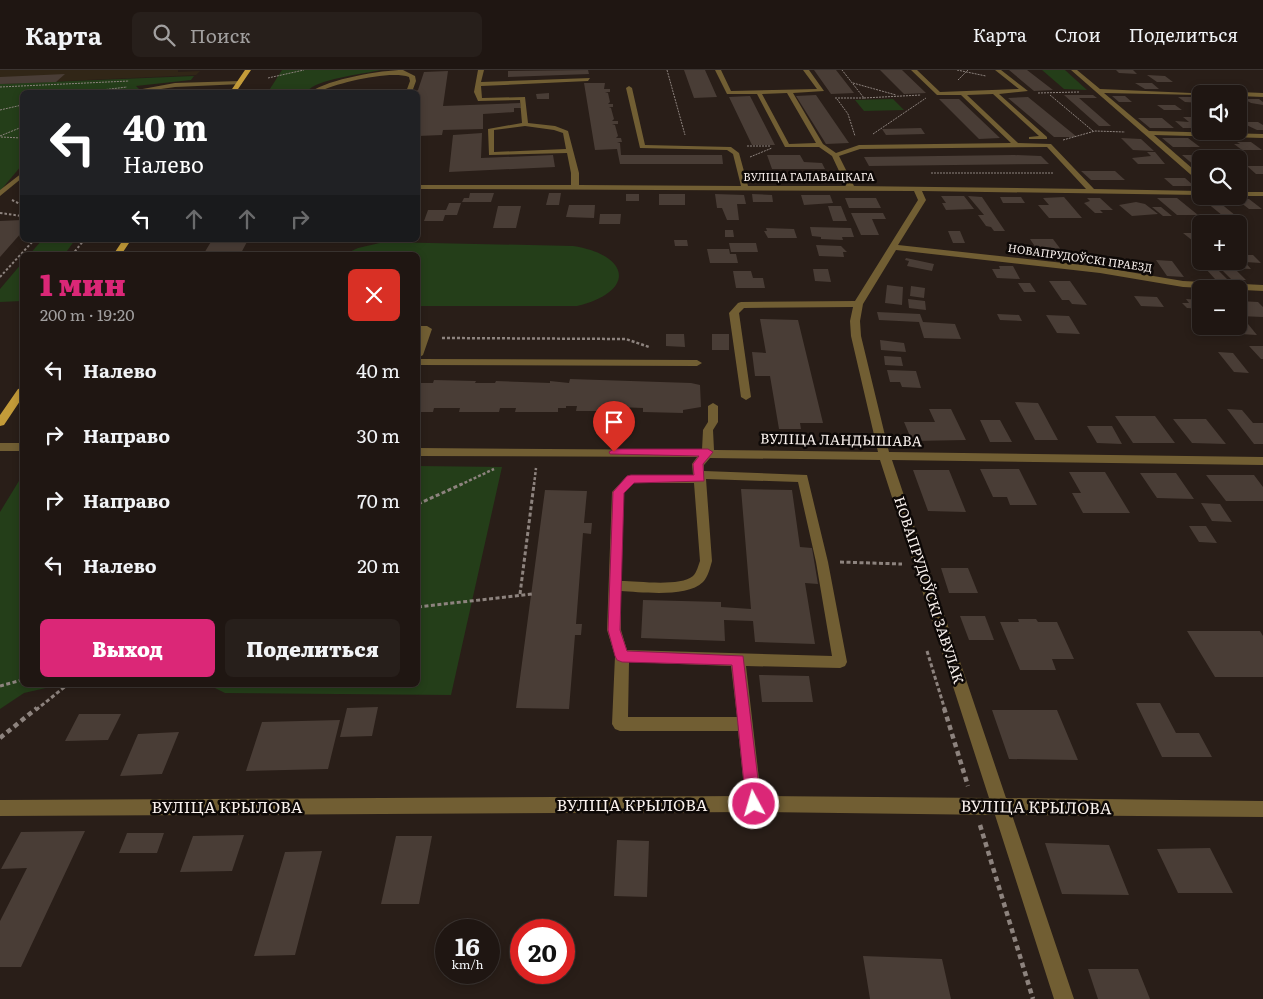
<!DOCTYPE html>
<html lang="ru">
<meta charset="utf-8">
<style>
:root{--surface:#1f1612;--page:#271f1b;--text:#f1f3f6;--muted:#a19f9f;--line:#3c3532;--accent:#db2777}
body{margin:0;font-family:Literata,serif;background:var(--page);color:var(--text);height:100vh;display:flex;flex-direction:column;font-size:19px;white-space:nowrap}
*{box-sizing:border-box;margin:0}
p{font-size:16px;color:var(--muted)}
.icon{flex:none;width:28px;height:28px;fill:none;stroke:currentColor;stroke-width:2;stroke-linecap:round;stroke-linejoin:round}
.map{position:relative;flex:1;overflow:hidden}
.details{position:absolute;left:20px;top:182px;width:400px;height:435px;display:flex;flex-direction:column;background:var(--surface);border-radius:8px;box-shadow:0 2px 8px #0003,0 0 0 1px var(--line)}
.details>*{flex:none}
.banner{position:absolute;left:20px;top:20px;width:400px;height:152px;border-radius:8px;box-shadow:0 2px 8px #0003,0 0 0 1px var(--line);background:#202124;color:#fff;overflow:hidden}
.tools{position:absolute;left:1192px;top:15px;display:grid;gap:10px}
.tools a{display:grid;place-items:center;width:55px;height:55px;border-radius:8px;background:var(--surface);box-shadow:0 2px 8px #0003,0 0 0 1px var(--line);font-size:25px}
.speed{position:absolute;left:435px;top:849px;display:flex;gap:10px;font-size:25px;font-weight:700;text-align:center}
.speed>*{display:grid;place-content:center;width:65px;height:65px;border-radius:50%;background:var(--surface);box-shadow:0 2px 8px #0003,0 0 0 1px var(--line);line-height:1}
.speed small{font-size:12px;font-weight:400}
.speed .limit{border:8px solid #d22;background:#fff;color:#111}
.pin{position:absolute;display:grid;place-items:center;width:42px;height:42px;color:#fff;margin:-51px -21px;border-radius:50% 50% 50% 0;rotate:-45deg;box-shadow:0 0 5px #0007}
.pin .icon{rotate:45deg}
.me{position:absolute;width:55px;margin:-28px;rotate:354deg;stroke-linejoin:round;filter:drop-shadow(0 0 4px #0008)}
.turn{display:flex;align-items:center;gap:18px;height:105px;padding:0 20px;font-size:22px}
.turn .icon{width:65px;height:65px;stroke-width:2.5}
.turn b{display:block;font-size:35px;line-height:42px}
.lanes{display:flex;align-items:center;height:48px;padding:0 20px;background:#0003;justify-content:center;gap:25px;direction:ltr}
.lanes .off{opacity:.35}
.round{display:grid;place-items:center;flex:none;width:52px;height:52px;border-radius:8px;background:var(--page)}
.summary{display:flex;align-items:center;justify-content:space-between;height:85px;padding:0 20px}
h1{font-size:30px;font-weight:800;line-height:38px;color:var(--accent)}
.primary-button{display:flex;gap:10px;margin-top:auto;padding:10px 20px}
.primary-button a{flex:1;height:58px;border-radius:8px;background:var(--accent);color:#fff;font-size:20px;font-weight:800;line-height:58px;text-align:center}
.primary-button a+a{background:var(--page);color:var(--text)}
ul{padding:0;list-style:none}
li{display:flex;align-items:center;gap:15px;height:65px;padding:0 20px}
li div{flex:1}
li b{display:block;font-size:19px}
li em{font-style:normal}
header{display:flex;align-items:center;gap:30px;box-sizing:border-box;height:70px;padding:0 25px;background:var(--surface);border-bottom:1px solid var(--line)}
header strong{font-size:24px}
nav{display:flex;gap:28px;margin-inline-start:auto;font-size:18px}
.search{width:350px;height:45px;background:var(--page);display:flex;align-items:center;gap:12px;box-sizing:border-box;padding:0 18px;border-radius:8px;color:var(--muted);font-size:19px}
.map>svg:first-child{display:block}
.industrial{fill:#312617}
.green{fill:#243e19}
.building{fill:#493d36}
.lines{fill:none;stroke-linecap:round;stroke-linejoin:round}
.path-far4{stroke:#8d837e;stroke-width:1;stroke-dasharray:2 1;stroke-linecap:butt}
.path-far3{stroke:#8d837e;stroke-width:2;stroke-dasharray:2.5 2;stroke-linecap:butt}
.path-far2{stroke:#8d837e;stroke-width:2.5;stroke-dasharray:3 2;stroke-linecap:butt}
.path-far1{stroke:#8d837e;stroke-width:3;stroke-dasharray:4 2.5;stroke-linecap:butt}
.path{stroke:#8d837e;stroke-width:4.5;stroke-dasharray:5 4;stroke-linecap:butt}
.minor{fill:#715e33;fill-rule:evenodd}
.major{fill:#c39b39;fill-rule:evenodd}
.route{fill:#db2777;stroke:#8e194d}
.labels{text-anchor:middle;stroke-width:5;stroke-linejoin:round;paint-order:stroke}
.far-street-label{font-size:11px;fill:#f9f1ed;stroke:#0e0907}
.street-label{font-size:14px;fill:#f9f1ed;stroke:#0e0907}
.near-street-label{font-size:16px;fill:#f9f1ed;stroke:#0e0907}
</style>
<header>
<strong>Карта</strong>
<div class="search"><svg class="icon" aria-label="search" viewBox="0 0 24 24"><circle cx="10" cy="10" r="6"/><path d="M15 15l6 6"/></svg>Поиск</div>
<nav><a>Карта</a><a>Слои</a><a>Поделиться</a></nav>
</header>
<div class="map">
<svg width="1263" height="929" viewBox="0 0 1263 929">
<rect width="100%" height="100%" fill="#291e18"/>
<!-- industrial -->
<path class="industrial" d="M0,0H178V2L200,1L196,5L0,14Z"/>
<!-- green -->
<path class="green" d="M282,0H381C364,4 314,9 307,22H268Z
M1042,0H1065L1087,20L1064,19Z
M194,6L191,10L136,16L142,22H22V95L0,121V14Z
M893,29L904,40L864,41L855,30Z
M42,170H75L64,185H29Z
M384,172L573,176C631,185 636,222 577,236H418V185H343L358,178Z
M22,193V231L0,232V219Z
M418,396L502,397L451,625L225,623L209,615H418Z
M22,406V615H59L24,623L0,639V442Z"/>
<!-- building -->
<path class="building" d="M588,0L589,4L508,7V1Z
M684,0H705L717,27L694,28Z
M814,0H836L854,23L831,24Z
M880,0H902L926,23L904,24Z
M1009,0H1027L1053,20L1034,21Z
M1116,0H1133L1137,4L1119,3Z
M448,1L443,36L520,33L521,38H514V42L483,44V59L443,60L442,65L418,66V22H414L418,20L424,2Z
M65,4L56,12L0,14V7Z
M1147,5L1165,6L1173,12H1157Z
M584,13H605L604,19H610V22H605L608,23L610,32L608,34H613V37H609L611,38L614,49L612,51H618V54H612L615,55L618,66L616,68H621L622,72H617L620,73L621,85H722L723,94H620L617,79L595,80Z
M1135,13H1152L1159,19H1145Z
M1196,15H1210L1217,21L1203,20Z
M1222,16L1240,17L1246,21H1228Z
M549,23V29H537L536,24Z
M816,25L849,73L826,74L796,26Z
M1064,25H1093L1097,28H1079L1111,56H1099Z
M750,26L775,75H752L729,27Z
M1112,26H1125L1132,32H1119Z
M1028,27L1077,67H1054L1008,28Z
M1178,27H1195L1201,30V33L1185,32Z
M939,29H959L1000,68L979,69Z
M1244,29H1259L1263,32V35L1251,33Z
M1157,35H1175L1182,40H1164Z
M1183,47H1197L1201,50V58H1183L1175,51L1189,52Z
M1138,48H1162L1174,58H1150Z
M1240,52H1258L1263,55V60H1257Z
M921,58L925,64L886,65L882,59Z
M482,63L481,88L553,85L555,97L449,102L453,65Z
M1121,68L1141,69L1154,81L1133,80Z
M1162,68H1188L1200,77H1173Z
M1237,72H1251L1262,80H1242L1234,74H1240Z
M1147,82H1155L1165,94H1138L1132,88L1151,86Z
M767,85H800L804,92L822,93L825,99H772Z
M1014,85L1041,86L1049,94L869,96L864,87Z
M1182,85H1199L1205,89H1201V96H1195Z
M1247,96H1263V104H1256Z
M1081,101H1115L1125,110H1091Z
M1164,108H1185L1194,116H1173Z
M470,123H494L491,132H462L464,128H469Z
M549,123H561L559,135H546Z
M626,124H639V131H626Z
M659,124H685V135H659Z
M715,124L744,125L746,134H737L739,150H727L722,138H717Z
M752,124L772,125L773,132H753Z
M801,125H830L833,133L804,135Z
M941,126H964L974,139L946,140L942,133H946Z
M968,126L982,127L1005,161H994L991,157L986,156L978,145H984Z
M1000,127H1021L1025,133H1003Z
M1064,127L1082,148H1049L1038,135H1049L1043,128Z
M845,128H876L881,138H849Z
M1087,128H1100L1113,140H1100L1103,143H1095L1084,133L1090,131Z
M1157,128H1177L1198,145H1177Z
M1201,128H1214L1241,150H1228Z
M1236,129H1249L1262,139H1249Z
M1136,132L1145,134L1158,144L1132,146L1119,135Z
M449,133H461L457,145H445L443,151H424L428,140H446Z
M569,135H595L594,148L566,147Z
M498,136H521L516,158H493Z
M828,136H841L847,151H833Z
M1152,137H1161L1172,146H1163Z
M851,143H883L886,149H872L879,165H861Z
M600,144H621L620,154H599Z
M22,150V162L0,187V151Z
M810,157L851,158L854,167H842L843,170L821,169V167L812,166Z
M766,158L794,159L797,168H768L764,161H767Z
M725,160H733L734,167H725Z
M948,161H960L965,173H953Z
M1183,163H1195L1201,171H1193Z
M1030,169H1053L1062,181H1038Z
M212,170H248L240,185H203Z
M674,170H687L688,176H675Z
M729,173H756L758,182H731Z
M816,175L841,176L847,182H843L844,187L819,186Z
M707,179H729L730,184H736L738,193H710Z
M1239,185H1253L1261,193L1245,192L1251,199L1234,198L1227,191H1239Z
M906,188L934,194L932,201L907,196L909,191L905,190Z
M1156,190L1172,191L1184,207L1167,206Z
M999,196H1013L1020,209L997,208L992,199H1000Z
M1205,198L1217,199L1227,209H1215Z
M813,199H828L831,212L815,211Z
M733,201H751L753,208H763L765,218H736Z
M1223,201H1237L1246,210H1232Z
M1049,211H1070L1087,235L1072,234L1069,230H1062Z
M1018,213H1030L1036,222H1024Z
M887,215L903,217L902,235L885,233Z
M911,216L925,218L924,228L910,226Z
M1134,226L1157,227L1164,237L1141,236Z
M908,229L925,231L926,240L909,238Z
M1186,229L1201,230V239L1187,238L1182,233H1189Z
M1239,231L1258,232L1263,237V247L1239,246Z
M877,242L920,244L923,252L955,254L961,269L924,268L919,252L879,250Z
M997,244L1019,245L1022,251L1000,250Z
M1046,245L1069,246L1080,264L1057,263Z
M760,249L798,250L823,353H800L801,359H779L770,306H755L752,282L766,283Z
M1239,254H1248L1257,265L1240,264L1234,256H1239Z
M666,264H684L685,277L666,276Z
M712,264H729V280H712Z
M880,270L904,273L906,282L881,280Z
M1249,276H1263V289H1261Z
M1218,282L1233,283L1249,303L1234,302Z
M884,286L901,287L903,296L885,295Z
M887,300L916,301L921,318L902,317L900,312H890Z
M570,309L691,313L700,315L701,337L683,340V343L643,342V338L617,337V341H576L577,336H566V338H558V342H515L516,338H500L499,342H459L460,338H434L433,342H418V313H433L434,310L476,311L475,313H495L496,311L550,313V311L569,313Z
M1015,332L1038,333L1058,370H1035Z
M929,339H951L966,370L912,371L904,352H935Z
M1227,339L1242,340L1253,353H1263V374H1254Z
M1115,346H1155L1175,373H1133Z
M1173,349H1206L1226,374L1192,373Z
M980,350H1000L1012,372H990Z
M1087,356H1112L1122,374L1097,373Z
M980,399H1019L1037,435H1010L1007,427H993Z
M913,400H949L966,442L928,441Z
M1069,402H1105L1130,443H1083L1072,423H1081Z
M1140,403H1176L1194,429L1157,428Z
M1206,405H1254L1263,417V431H1226Z
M741,419L792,420L800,477L812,478L818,514L805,513L815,574L755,572L753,551L724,550L725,571L641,568L643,530L721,532V537L751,539Z
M545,420L587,421L584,453H592L591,464L583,463L576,554H582L581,565H575L569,639L516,638Z
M1201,433L1220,434L1232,452L1212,451Z
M1189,456H1206L1217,473L1199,472Z
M941,498H968L978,523H949Z
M960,546H985L994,570H969Z
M1018,549H1036L1038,552H1057L1074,589H1052L1056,600H1020L1000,552H1019Z
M1187,561H1260L1263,566V607H1215Z
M759,605L809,606L813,632H762Z
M1136,633H1160L1176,663H1199L1212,687H1162Z
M378,637L372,666L340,667L347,638Z
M992,640H1057L1078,690L1009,689Z
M79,644H121L108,670L65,671Z
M340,650L328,699L246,701L262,652Z
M179,662L162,704L120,706L138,664Z
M85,761L21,897H0V851L27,798L1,799L21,762Z
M127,763H164L157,783H119Z
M244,765L232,801L180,802L193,766Z
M396,766H432L419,834H381Z
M617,770L649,771L647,827L614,826Z
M1045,773L1109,775L1129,825L1062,824Z
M1210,778L1233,823H1178L1157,779Z
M322,781L295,885L254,886L285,782Z
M863,886L942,889L951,929H870Z
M1088,899H1138L1150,929H1098Z"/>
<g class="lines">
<!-- path-far4 -->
<path class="path-far4" d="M667,0L685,65
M957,0L986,6
M268,8L304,0
M958,10L968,0
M853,13L896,25
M0,17L129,11
M85,22L127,17
M1038,23L1079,22
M1050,25L1093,61
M835,28H864L842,0
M864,28L921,25
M837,29L848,44L855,66
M0,40L22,35
M873,64L926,28
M0,66L22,57
M1,67L22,68
M1063,70L1095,61L1125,62
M747,76H771
M750,87L772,78
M931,103H1054"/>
<!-- path-far3 -->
<path class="path-far3" d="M12,130L22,135
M0,143L22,146
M72,185L84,170
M0,207L34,170"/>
<!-- path-far2 -->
<path class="path-far2" d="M442,268L626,269L649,277
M460,415L494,399
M534,415L536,398"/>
<!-- path-far1 -->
<path class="path-far1" d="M418,434L462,414
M840,492L902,494
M520,524L534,414
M418,537L532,524
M927,581L945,640
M0,616L22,610
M36,640L67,615"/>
<!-- path -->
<path class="path" d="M944,638L968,716
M0,668L37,638
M980,755L1033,929"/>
<!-- minor -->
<path class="minor" d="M403,0L415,6L416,11L412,22H406L410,11L409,7C390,0 337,13 318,22H311C328,9 382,0 403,0Z
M478,0H484L481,12L590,8L588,11L481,16L482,28L525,27L528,53L555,56L568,61L579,103V115L741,116L733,84L727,80L640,78L626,18L629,16L632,18L645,75L731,77L739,83L748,116H846L832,86L819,77H785L757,24H727L715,0H721L731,21L817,19L803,0H809L824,21L793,23L823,74L836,83L859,75L1011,73L961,25H937L911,0H917L940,22L1019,19L995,0H1001L1028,21L999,24L1047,67V69H1029V67L1039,66L993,24L967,25L1018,73L1051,74L1094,119L1201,121V125L922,121L926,130L898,175L1100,197L1183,211L1263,215V221L1183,217L1100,203L896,180L863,234L860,251L861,266L889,382L1263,387V395L892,390L1006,728L1263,731V747L1012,745L1074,929H1054L995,745L754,742L0,746V730L745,726L738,661H620L615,659L612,654L615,586L607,560L612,422L627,406L631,405H693L692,394L697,387L418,386V378L702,380L703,360L708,352V336L713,333L718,336V352L713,360L714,380L878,382L851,266L850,251L853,237L744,238L739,243L751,327L746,330L741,327L729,243L738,233L741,232L855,231L918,130L914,121L418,119V115H571V103L567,83L489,85L488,59L522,53L520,30L478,31L474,22ZM787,23L816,73L789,74L762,24ZM525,56L554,60L563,63L566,79L494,82V60ZM1047,77L1086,119L854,116L839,86L860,79ZM710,388L880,390L989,728L761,726L746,596L840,598L845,596L847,592L828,492L807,405L704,401V395ZM706,409L798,412L816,492L832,586L627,580L621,560V521C641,522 687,528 703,512C708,507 710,498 712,491ZM634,413H694L700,491C698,496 697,502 693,506C680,517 638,511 621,511L624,423ZM629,592L731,596L737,647H628Z
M1071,0H1077L1100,19L1214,24H1201V25L1104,23L1149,61L1263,64V68L1154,65L1201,106V111H1198Z
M240,11L242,14L175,17L140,22L137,20L175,13Z
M1239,22L1263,23V27L1239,26L1236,24Z
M22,103V108L0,126V120Z
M1239,122H1263V126H1239Z
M418,256H427L432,259L423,285L418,288V273L421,262H418Z
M418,289L697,290L702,293L697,296L418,295Z
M0,373H22V381H0Z"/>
<!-- major -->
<path class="major" d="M245,0H251L236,22H230Z
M123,170H131L121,185H113Z
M22,318V328L4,355L0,356V345L18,319Z"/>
</g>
<!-- route -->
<path class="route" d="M614,379H708L713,382L703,394L704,411L634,413L624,423L620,560L627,581L743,586L761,734L759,740L754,742L748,740L746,734L732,595L622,592L617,590L615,586L608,560L613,422L627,406L631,405H694L693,394L699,386L610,384L609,382Z"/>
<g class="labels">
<!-- far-street labels -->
<g class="far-street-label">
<text x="809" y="111">ВУЛІЦА ГАЛАВАЦКАГА</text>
<text transform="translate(1080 188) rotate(8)" y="4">НОВАПРУДОЎСКІ ПРАЕЗД</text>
</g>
<!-- street labels -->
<g class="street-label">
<text transform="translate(841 370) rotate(1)" y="5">ВУЛІЦА ЛАНДЫШАВА</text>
<text transform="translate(929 520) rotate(72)" y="5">НОВАПРУДОЎСКІ ЗАВУЛАК</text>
</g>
<!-- near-street labels -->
<g class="near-street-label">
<text x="632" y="741">ВУЛІЦА КРЫЛОВА</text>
<text x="227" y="743">ВУЛІЦА КРЫЛОВА</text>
<text transform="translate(1036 737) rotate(1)" y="6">ВУЛІЦА КРЫЛОВА</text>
</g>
</g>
</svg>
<div class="tools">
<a><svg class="icon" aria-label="sound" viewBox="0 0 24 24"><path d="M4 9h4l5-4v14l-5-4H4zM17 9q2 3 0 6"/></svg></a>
<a><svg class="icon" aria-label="search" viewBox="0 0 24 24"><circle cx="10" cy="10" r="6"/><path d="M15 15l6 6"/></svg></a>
<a>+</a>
<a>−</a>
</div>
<div class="speed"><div>16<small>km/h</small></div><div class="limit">20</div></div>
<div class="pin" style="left:614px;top:382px;background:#d93025"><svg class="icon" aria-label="arrive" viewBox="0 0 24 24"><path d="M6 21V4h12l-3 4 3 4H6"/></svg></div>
<svg class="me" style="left:754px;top:734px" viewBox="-20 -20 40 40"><circle r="17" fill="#db2777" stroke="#fff" stroke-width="3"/><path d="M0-11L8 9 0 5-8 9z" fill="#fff"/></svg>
<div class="banner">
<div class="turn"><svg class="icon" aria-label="left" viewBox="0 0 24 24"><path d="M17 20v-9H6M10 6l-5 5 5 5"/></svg><div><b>40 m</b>Налево</div></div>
<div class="lanes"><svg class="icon" aria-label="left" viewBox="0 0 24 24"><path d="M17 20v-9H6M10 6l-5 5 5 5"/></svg><svg class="icon off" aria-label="ahead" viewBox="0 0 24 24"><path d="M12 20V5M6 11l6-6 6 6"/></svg><svg class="icon off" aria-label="ahead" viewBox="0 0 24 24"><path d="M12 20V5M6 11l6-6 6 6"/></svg><svg class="icon off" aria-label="right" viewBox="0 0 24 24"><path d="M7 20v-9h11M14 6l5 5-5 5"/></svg></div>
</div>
<section class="details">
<div class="summary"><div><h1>1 мин</h1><p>200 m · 19:20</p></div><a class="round" style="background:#d93025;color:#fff"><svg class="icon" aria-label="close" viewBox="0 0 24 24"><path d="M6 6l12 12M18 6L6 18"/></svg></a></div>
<ul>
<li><svg class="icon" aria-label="left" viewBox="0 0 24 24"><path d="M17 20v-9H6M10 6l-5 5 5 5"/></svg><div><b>Налево</b></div><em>40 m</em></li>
<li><svg class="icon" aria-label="right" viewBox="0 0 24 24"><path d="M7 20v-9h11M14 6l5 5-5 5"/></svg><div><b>Направо</b></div><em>30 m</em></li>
<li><svg class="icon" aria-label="right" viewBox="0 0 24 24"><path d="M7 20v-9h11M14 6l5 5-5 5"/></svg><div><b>Направо</b></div><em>70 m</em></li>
<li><svg class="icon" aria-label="left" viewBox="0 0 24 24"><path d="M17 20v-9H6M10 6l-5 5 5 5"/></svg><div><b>Налево</b></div><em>20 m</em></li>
</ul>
<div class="primary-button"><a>Выход</a><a>Поделиться</a></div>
</section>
</div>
